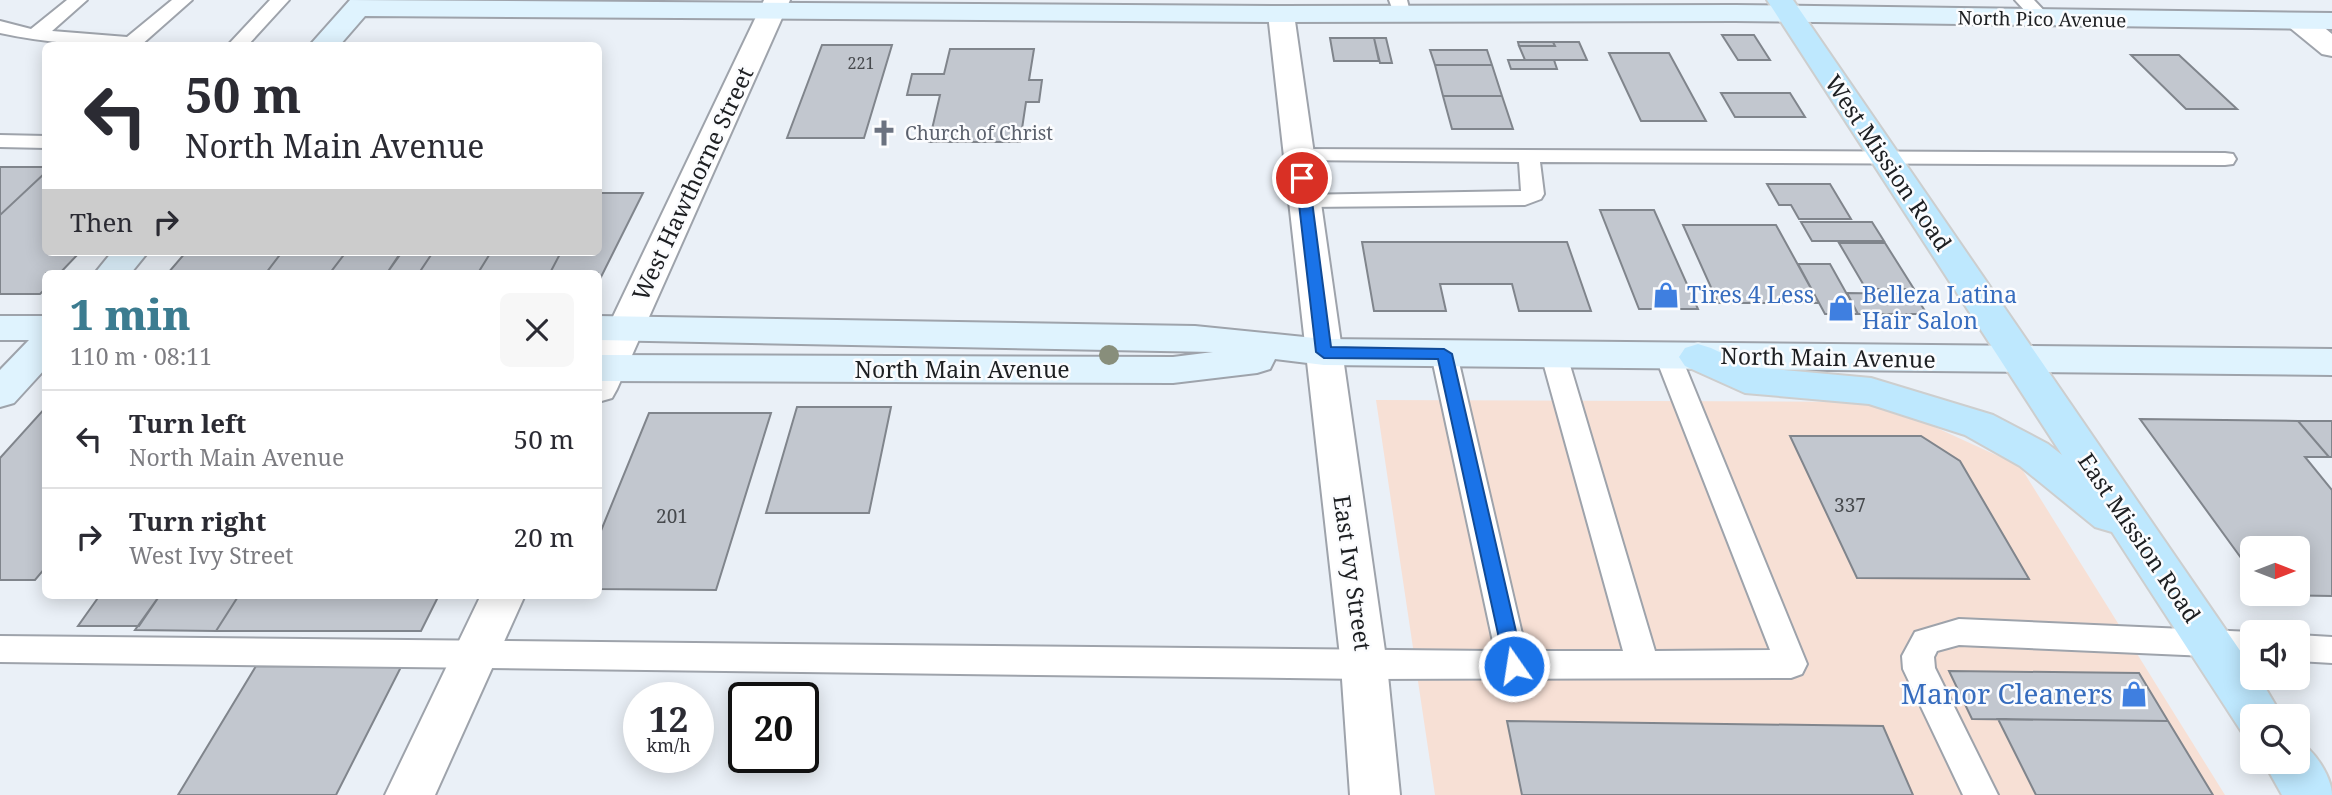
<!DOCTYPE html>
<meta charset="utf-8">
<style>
:root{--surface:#fff;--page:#f7f7f7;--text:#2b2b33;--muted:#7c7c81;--line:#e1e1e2;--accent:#3c7c90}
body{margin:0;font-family:"Noto Serif",serif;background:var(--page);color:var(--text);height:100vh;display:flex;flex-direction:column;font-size:26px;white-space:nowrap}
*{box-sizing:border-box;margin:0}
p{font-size:23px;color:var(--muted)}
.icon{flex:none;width:38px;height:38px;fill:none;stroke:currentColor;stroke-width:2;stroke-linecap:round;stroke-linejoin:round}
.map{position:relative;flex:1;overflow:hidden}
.sheet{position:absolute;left:42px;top:270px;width:560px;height:329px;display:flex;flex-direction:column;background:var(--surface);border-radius:10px;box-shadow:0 4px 18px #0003}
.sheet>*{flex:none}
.guide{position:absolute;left:42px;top:42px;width:560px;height:214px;border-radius:10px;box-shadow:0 4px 18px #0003;background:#fff;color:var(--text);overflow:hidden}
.needle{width:46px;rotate:90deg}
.fabs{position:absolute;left:2240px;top:536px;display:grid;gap:14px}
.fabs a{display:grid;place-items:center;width:70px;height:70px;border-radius:10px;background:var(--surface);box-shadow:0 4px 18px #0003;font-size:35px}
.speed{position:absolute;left:623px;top:682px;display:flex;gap:14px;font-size:35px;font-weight:700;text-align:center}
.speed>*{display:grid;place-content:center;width:91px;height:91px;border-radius:50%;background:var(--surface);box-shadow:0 4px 18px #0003;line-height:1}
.speed small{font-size:18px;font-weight:400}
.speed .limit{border:4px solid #111;border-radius:10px;background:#fff;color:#111}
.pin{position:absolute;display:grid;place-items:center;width:60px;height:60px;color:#fff;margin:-30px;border:4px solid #fff;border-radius:50%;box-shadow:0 2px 7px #0007}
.me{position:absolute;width:77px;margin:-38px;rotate:347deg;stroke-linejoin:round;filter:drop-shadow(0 0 5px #0008)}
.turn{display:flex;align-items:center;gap:24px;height:147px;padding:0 28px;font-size:32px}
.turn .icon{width:91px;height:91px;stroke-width:2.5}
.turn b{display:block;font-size:49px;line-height:60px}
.then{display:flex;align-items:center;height:66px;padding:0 28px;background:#0003;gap:14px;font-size:26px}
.round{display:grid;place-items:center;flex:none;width:74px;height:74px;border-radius:10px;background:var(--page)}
.headline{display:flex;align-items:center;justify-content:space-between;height:119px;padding:0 28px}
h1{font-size:42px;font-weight:800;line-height:52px;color:var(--accent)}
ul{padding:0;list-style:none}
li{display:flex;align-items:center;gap:21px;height:98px;padding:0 28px;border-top:2px solid var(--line)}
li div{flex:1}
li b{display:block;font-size:26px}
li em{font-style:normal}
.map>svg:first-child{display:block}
</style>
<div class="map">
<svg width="2332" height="795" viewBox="0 0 2332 795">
<rect width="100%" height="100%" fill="#eaf0f7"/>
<path fill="#f7e0d5" d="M1376,400L1880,402L2020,466L2225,795H1435Z"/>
<path fill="#c2c7cf" stroke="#80858c" stroke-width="2" d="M1722,35H1754L1770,60H1738Z
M1330,38H1374L1379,61H1334Z
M1374,38H1386L1392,63H1380Z
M1518,42H1553L1555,46H1519Z
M1553,42H1579L1587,60H1525L1519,46H1555Z
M822,45H892L864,138H787Z
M950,49H1034L1029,80H1042L1039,102H1026L1020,142H929L940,95H907L912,74H944Z
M1430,50H1487L1492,65H1435Z
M1609,53H1669L1706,121H1641Z
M2131,55H2179L2237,109H2186Z
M1508,60H1554L1557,69H1511Z
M1435,65H1492L1502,96H1443Z
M1721,93H1790L1805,117H1735Z
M1443,96H1502L1513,129H1452Z
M0,167H46V172L0,215Z
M46,172V252H80L60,273H46V288L40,294H0V215Z
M1767,184H1830L1851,219H1799L1791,205H1779Z
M598,193H643L598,283V273H550L561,252H598Z
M1600,210H1654L1698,309H1639Z
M1801,222H1872L1884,241H1812Z
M1683,225H1776L1819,303H1718Z
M1362,242H1567L1591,311H1519L1512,284H1440L1446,311H1374Z
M1839,243H1885L1914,289H1866Z
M186,252H282L266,273H168Z
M282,252H346L330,273H266Z
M346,252H401L387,273H330Z
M402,252H433L419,273H387Z
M433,252H491L478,273H419Z
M491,252H561L550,273H478Z
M1798,264H1830L1858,314H1825Z
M1847,293L1914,294L1927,314H1858Z
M46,407V567L35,580H0V458Z
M797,407H891L869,513H766Z
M649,413H771L716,590L598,589V538Z
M2140,419L2298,421L2329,457H2305L2332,490V596L2268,595L2267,593H2298V548H2252V573Z
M2298,421H2332V457H2329Z
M1790,436H1921L1960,461L2029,579L1857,578Z
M100,595H160L139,626H78Z
M160,595H239L216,631L135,630Z
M239,595H439L421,631H216Z
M256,666L401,667L336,795H178Z
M1949,671L2139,673L2168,721L1972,719Z
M1998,719L2168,721L2213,795H2036Z
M1507,721L1883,726L1913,795H1522Z"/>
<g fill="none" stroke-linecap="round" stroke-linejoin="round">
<g stroke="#9ea3ab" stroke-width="4">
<path id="lane" d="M67,0H87L52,31L127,37L172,0H192L140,46C92,46 46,43 0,33V21L31,29Z
M270,0H289L247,46H227Z
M1389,0H1407L1410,12L1407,16H1395Z
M2015,0H2034L2052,19L2050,23H2036Z
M0,135L46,136V148L0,147Z
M1299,149L2225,153L2233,154L2236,159L2233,164L2225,165L1540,162L1544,194L1541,199L1525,205L1305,207L1297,205L1294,200L1297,195L1521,191L1519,162L1291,160L1288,155L1291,150Z
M1444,345L1453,348L1457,354L1526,651H1623L1541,355L1545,349L1554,346L1563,349L1567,355L1655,651L1770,650L1655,356L1659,350L1668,347L1677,350L1681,356L1807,664L1802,674L1791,678L1364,679L0,662V636L1495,651L1431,354L1435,348Z
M1959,619L2252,632V658L1959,645L1937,651L1934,657L1935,668L1998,795H1963L1903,669L1902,656L1915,632Z
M2298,635L2332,637V663L2298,661Z"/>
</g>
<g stroke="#9ea3ab" stroke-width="4">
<path id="street" d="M764,0H790L617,389L612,398L598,402V348Z
M1281,6L1291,8L1294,14L1387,665L1400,795H1350L1341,665L1268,14L1271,8Z
M2299,13L2309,15L2332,34V56L2322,54L2289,27L2285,21L2289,15Z
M481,595H525L435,795H385Z"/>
</g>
<g stroke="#9ea3ab" stroke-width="4">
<path id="secondary" d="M350,0L1281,6L1735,5L2332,13V29L1735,21L1281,22L365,16L339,46H309Z
M112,252H148L131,273H95Z
M0,316H46V368L14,403L0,407V370L29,340H0Z
M598,316L1195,326L1324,339L2332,349V375L1324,365L1275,359L1270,369L1257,373L1173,383L598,381V355L1173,357L1213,352L598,340Z"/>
</g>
<g stroke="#cdcece" stroke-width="4">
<path id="primary" d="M1767,0H1793L2252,668V677H2259L2282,716H2252V735L2241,731L2112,532L2095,527L2020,466L1965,435L1869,404L1745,393L1685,366L1679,357L1685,348L1698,344L1711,348L1751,367L1871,378L1993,415L2048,444L2062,455Z
M2298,742C2314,748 2332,778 2332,795H2282L2263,761H2298Z"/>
</g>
<use href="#lane" fill="#fff" fill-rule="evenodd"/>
<use href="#street" fill="#fff" fill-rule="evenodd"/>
<use href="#secondary" fill="#dff3fe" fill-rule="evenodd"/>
<use href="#primary" fill="#bee8fe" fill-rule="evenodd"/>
</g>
<circle fill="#888e7b" cx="1109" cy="355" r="10"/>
<path fill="#1a73e8" stroke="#114b97" stroke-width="2" d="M1302,174L1309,178L1331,347L1444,349L1452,354L1524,666L1521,671L1514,674L1508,671L1505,666L1438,359L1324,358L1316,352L1296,178Z"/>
<defs>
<g id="church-bare" transform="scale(2.1)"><path d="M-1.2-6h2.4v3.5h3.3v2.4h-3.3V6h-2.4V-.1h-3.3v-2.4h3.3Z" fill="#6b7280" stroke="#fbfcfe" stroke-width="2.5" paint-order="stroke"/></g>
<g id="shop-bare" transform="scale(2.1)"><path d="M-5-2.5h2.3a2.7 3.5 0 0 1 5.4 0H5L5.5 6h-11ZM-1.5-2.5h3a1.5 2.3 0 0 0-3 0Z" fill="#3f7fe0" stroke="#fbfcfe" stroke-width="2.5" paint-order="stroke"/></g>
</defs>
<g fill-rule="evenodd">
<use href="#church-bare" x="884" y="133"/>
<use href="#shop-bare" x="1666" y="295"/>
<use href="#shop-bare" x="1841" y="308"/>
<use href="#shop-bare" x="2134" y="694"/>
</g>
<g text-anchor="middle" stroke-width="5" stroke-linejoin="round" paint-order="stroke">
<g font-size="16" fill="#46494d">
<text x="861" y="69">221</text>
</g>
<g font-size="19" fill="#1d1f22" stroke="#fbfcfe">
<text transform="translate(2042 19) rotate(1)" y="7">North Pico Avenue</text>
</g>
<g font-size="19" fill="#5b616d" stroke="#fbfcfe" text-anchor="start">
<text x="905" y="140">Church of Christ</text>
</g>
<g font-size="19" fill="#46494d">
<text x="1850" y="512">337</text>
<text x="672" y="523">201</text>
</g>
<g font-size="23" fill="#1d1f22" stroke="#fbfcfe">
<text transform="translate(1888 163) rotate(56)" y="8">West Mission Road</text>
<text transform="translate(693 184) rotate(-65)" y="8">West Hawthorne Street</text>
<text transform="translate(1828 358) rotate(1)" y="8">North Main Avenue</text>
<text x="962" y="378">North Main Avenue</text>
<text transform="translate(2139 538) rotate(56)" y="8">East Mission Road</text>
<text transform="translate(1352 573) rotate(82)" y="8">East Ivy Street</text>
</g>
<g font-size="23" fill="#366cbe" stroke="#fbfcfe" text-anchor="start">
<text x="1687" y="303">Tires 4 Less</text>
<text x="1862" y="303">Belleza Latina<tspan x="1862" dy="26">Hair Salon</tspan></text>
</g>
<g font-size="28" fill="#366cbe" stroke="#fbfcfe" text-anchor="end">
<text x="2113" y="704">Manor Cleaners</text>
</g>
</g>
</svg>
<div class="fabs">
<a><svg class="needle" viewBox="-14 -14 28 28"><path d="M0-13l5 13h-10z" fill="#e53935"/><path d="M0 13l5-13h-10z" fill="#7c7c81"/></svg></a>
<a><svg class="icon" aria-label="sound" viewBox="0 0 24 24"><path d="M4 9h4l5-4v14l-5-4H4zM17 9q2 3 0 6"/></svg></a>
<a><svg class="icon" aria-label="search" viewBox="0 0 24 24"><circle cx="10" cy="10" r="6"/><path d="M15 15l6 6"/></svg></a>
</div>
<div class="speed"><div>12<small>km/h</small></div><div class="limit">20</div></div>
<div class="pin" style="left:1302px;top:178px;background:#d93025"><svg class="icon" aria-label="arrive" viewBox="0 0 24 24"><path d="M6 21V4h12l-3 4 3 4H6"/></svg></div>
<svg class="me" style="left:1514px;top:666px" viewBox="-20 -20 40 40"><circle r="17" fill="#1a73e8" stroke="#fff" stroke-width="3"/><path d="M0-11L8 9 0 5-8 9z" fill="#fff"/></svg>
<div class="guide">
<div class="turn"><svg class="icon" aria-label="left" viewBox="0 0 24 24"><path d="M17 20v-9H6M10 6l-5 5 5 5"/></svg><div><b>50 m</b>North Main Avenue</div></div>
<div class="then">Then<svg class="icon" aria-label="right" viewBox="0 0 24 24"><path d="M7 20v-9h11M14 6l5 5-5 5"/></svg></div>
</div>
<section class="sheet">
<div class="headline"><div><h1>1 min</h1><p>110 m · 08:11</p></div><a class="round"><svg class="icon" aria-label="close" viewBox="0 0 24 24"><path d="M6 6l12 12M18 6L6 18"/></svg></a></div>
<ul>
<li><svg class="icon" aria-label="left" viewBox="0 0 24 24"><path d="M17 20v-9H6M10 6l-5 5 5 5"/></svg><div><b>Turn left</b><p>North Main Avenue</p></div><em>50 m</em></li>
<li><svg class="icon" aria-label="right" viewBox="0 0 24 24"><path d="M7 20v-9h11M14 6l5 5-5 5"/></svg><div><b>Turn right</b><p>West Ivy Street</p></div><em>20 m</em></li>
</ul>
</section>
</div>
